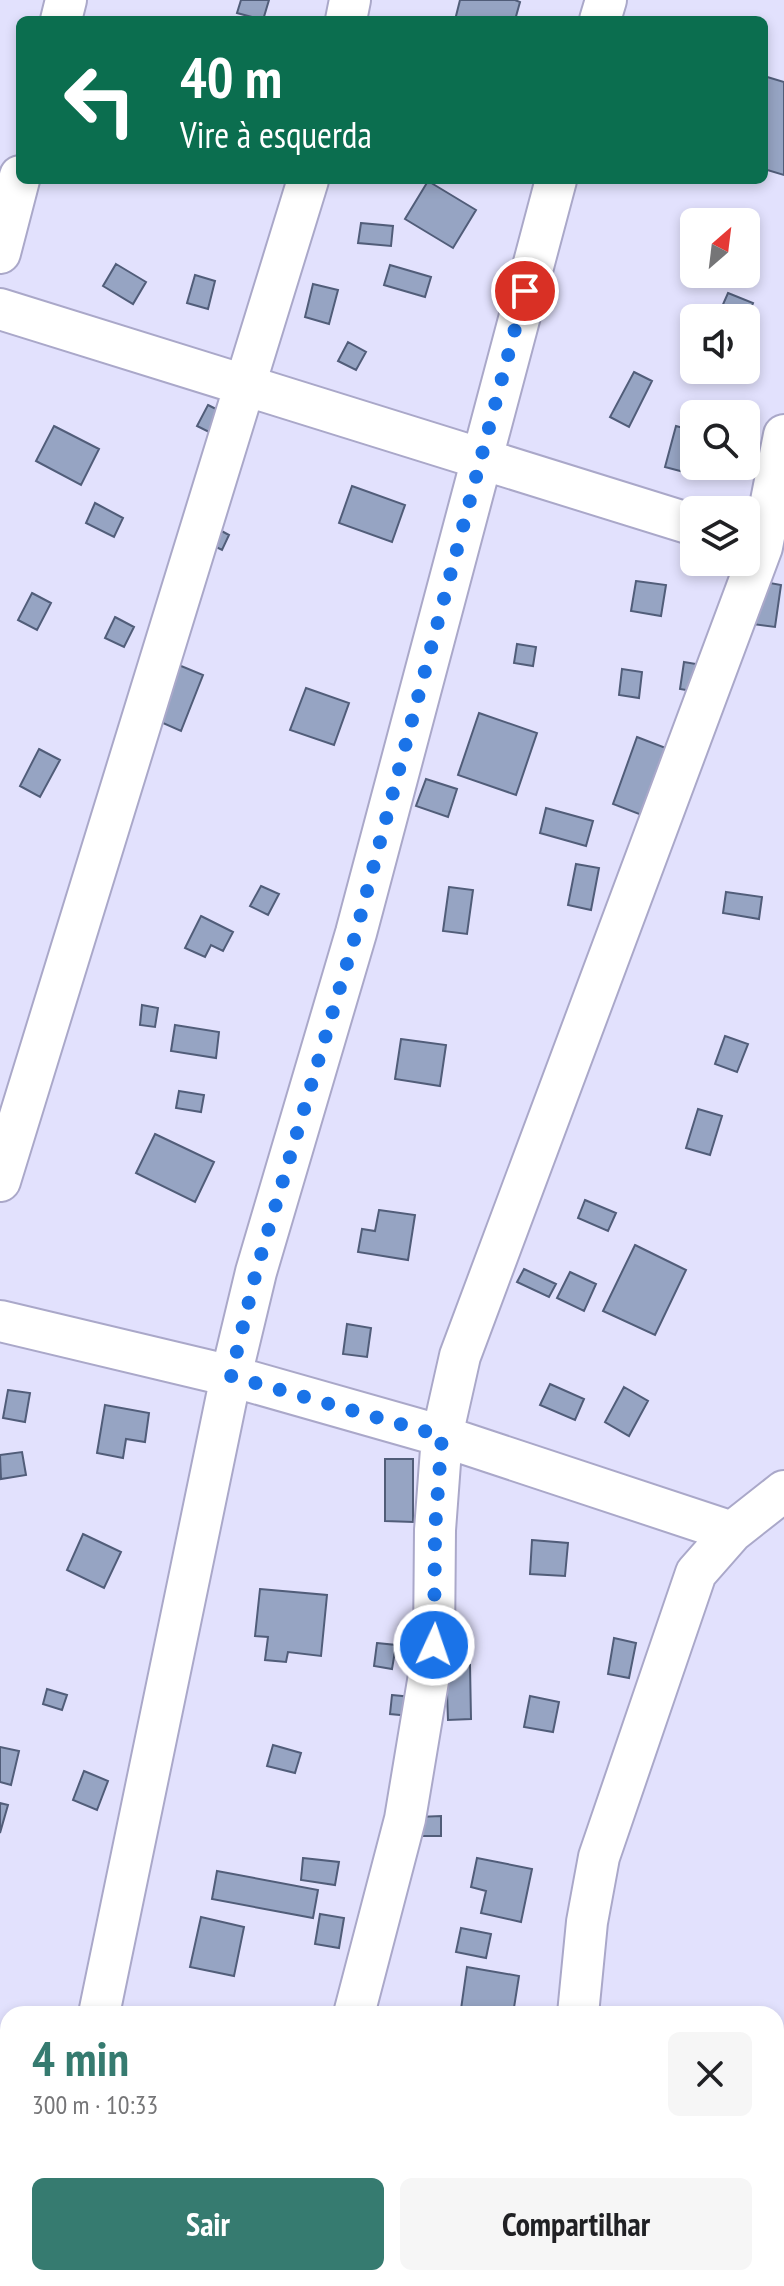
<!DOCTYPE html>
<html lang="pt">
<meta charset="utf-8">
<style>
:root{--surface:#fff;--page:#f6f6f6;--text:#202124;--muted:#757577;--accent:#367b70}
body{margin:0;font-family:"PT Sans Narrow",sans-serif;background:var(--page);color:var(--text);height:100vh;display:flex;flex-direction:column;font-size:30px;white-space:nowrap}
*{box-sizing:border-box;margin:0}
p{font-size:26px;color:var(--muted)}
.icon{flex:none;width:44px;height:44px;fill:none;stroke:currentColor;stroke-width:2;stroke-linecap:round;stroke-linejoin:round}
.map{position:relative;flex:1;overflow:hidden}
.side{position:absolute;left:0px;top:2006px;width:784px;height:280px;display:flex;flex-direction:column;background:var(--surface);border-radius:24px 24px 0 0;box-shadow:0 4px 12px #0003}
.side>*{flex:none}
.top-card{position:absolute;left:16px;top:16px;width:752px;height:168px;border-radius:12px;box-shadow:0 4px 12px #0003;background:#0b6e4f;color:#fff;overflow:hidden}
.needle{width:52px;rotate:28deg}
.controls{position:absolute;left:680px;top:208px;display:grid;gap:16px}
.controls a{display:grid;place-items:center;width:80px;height:80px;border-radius:12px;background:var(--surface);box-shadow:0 4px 12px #0003;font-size:40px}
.pin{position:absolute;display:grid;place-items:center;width:68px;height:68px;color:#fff;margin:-34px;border:4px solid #fff;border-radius:50%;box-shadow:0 2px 8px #0007}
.me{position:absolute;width:88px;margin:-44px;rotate:3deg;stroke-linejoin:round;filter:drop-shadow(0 0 6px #0008)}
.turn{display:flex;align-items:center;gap:28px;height:168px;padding:0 32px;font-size:36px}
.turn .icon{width:104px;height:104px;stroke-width:2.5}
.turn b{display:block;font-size:56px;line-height:68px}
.round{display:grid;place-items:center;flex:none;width:84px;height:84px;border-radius:12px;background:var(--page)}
.headline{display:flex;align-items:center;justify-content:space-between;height:136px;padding:0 32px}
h1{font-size:48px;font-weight:600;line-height:60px;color:var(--accent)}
.button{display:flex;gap:16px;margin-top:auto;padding:16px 32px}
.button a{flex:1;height:92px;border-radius:12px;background:var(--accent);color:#fff;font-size:32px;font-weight:600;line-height:92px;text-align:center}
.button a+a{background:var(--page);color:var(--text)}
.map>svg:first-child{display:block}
</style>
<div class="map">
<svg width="784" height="2286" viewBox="0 0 784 2286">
<rect width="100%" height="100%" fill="#e2e1fd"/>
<path fill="#96a4c3" stroke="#515d79" stroke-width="2" d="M241,0H269L263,20L237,13Z
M460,0H515L520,2L515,20H455Z
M764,76L784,82V175L764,169Z
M428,181L476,210L453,248L405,219Z
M361,223L393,226L391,246L358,243Z
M116,264L146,282L133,304L103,286Z
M390,265L431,277L425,297L384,285Z
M195,275L215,281L208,309L187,303Z
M313,284L338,290L329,324L305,317Z
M728,293L753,303L746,321V318H717Z
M348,342L366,352L356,370L338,361Z
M634,372L652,381L629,427L610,417Z
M208,405L224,413L213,434L197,426Z
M54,426L99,449L81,485L36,461Z
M676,426L694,431V466H706L703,477L665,467Z
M352,486L405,505L392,542L339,523Z
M95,503L123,518L114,537L86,523Z
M216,528L229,535L222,550L208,543Z
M636,581L666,585L661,616L631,611Z
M759,581L781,585L775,627L752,624Z
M32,593L51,603L37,630L18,620Z
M115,617L134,627L124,647L105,638Z
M517,644L536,647L533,666L514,663Z
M169,661L203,675L181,731L147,716Z
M684,662L702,665L698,692L680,689Z
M622,669L642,672L639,698L619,695Z
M306,688L349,703L334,745L290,730Z
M479,713L537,733L516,795L458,775Z
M637,737L671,750L647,817L613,804Z
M39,749L60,760L40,797L20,786Z
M426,779L457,789L448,817L416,806Z
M546,808L593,821L586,846L540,833Z
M576,864L599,868L591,910L568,905Z
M261,886L279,894L268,915L250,906Z
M449,887L473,890L467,934L443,931Z
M726,892L762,897L759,919L723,913Z
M201,916L233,932L223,951L211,945L205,957L185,948Z
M142,1005L158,1008L155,1027L140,1025Z
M175,1025L219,1032L216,1058L171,1051Z
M725,1036L748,1044L737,1072L715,1064Z
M401,1039L446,1045L440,1086L395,1079Z
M179,1091L204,1095L201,1112L176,1108Z
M698,1109L722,1116L710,1155L686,1148Z
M155,1134L214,1162L195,1202L136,1173Z
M585,1200L616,1213L608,1231L578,1218Z
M379,1210L415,1215L408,1260L358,1252L362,1229L375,1231Z
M635,1245L686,1270L655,1335L603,1311Z
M524,1269L556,1284L549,1297L517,1282Z
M570,1272L596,1284L584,1311L557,1298Z
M347,1324L371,1328L367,1357L343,1354Z
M550,1384L584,1399L575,1420L540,1405Z
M624,1387L648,1401L629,1436L605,1422Z
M8,1390L30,1393L25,1422L3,1418Z
M105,1405L149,1413L145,1442L126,1439L123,1458L97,1453Z
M22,1452L26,1475L1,1479L0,1455Z
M385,1459H413V1522L385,1521Z
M83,1534L121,1552L104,1588L67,1570Z
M532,1540L568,1543L565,1576L530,1574Z
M260,1589L327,1595L321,1656L288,1652L286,1662L265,1660L268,1637L255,1636Z
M614,1638L636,1643L629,1678L608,1674Z
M377,1643L396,1645L392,1669L374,1666Z
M446,1665H470L471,1719L448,1720Z
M47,1689L67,1695L62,1710L43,1704Z
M392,1695L412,1697L410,1716L390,1714Z
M530,1696L559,1702L553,1732L524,1727Z
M273,1745L301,1753L295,1773L267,1766Z
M0,1747L19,1751L11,1785L0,1782Z
M84,1771L108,1781L97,1810L73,1800Z
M0,1803L8,1805L0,1833Z
M441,1816V1836H419L418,1817Z
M303,1858L339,1862L335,1885L301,1880Z
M477,1858L532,1869L521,1922L481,1913L486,1891L471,1887Z
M217,1871L318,1890L313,1918L212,1899Z
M320,1914L344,1918L339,1948L315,1944Z
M201,1917L244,1927L234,1976L190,1967Z
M461,1928L491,1934L486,1958L456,1952Z
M467,1967L519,1976L513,2014L461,2009Z
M166,2278H197L195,2286L165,2283Z
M249,2278H289L288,2286H263L248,2283Z
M443,2278H486V2286H443Z"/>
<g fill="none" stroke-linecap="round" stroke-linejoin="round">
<g stroke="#aaa8c9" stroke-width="44">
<path id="minor" d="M61,20L66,0
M346,20L350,0
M600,20L606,0
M0,253L20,176
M0,309L694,525
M0,1181L308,180
M0,1321L231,1376L442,1436L732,1532
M99,2014L231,1376L256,1272L356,933L556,180
M354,2014L405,1819L434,1645L435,1530L442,1436L460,1356L762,547L784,435
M578,2014L587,1922L599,1857L696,1573L732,1532L784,1491
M39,2286L43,2278
M296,2286L298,2278
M550,2286L551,2278"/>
</g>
<use href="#minor" stroke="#fff" stroke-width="40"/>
</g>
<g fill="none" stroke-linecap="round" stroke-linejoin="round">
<path stroke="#1a73e8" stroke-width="14" stroke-dasharray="0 25.2" d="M434,1645L435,1530L442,1436L231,1376L256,1272L356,933L525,291"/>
</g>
</svg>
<div class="controls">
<a><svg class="needle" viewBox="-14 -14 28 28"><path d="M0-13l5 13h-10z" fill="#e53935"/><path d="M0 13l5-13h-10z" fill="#757577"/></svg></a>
<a><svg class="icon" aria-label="sound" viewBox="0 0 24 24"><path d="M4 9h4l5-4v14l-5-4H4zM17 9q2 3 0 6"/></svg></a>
<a><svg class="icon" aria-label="search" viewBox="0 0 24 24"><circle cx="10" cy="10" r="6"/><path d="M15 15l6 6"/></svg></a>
<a><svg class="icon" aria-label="layers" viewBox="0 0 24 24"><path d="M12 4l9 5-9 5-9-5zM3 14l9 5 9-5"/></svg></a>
</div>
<div class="pin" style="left:525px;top:291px;background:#d93025"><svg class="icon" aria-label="arrive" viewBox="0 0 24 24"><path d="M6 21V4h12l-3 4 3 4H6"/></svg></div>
<svg class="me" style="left:434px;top:1645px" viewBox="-20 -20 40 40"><circle r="17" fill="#1a73e8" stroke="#fff" stroke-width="3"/><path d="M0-11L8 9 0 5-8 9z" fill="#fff"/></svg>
<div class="top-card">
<div class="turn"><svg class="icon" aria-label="left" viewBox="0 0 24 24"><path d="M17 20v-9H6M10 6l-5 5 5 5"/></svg><div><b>40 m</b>Vire à esquerda</div></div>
</div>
<section class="side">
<div class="headline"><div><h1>4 min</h1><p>300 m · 10:33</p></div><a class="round"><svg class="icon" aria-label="close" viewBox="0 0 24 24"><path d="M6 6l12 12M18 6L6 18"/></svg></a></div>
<div class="button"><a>Sair</a><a>Compartilhar</a></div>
</section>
</div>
